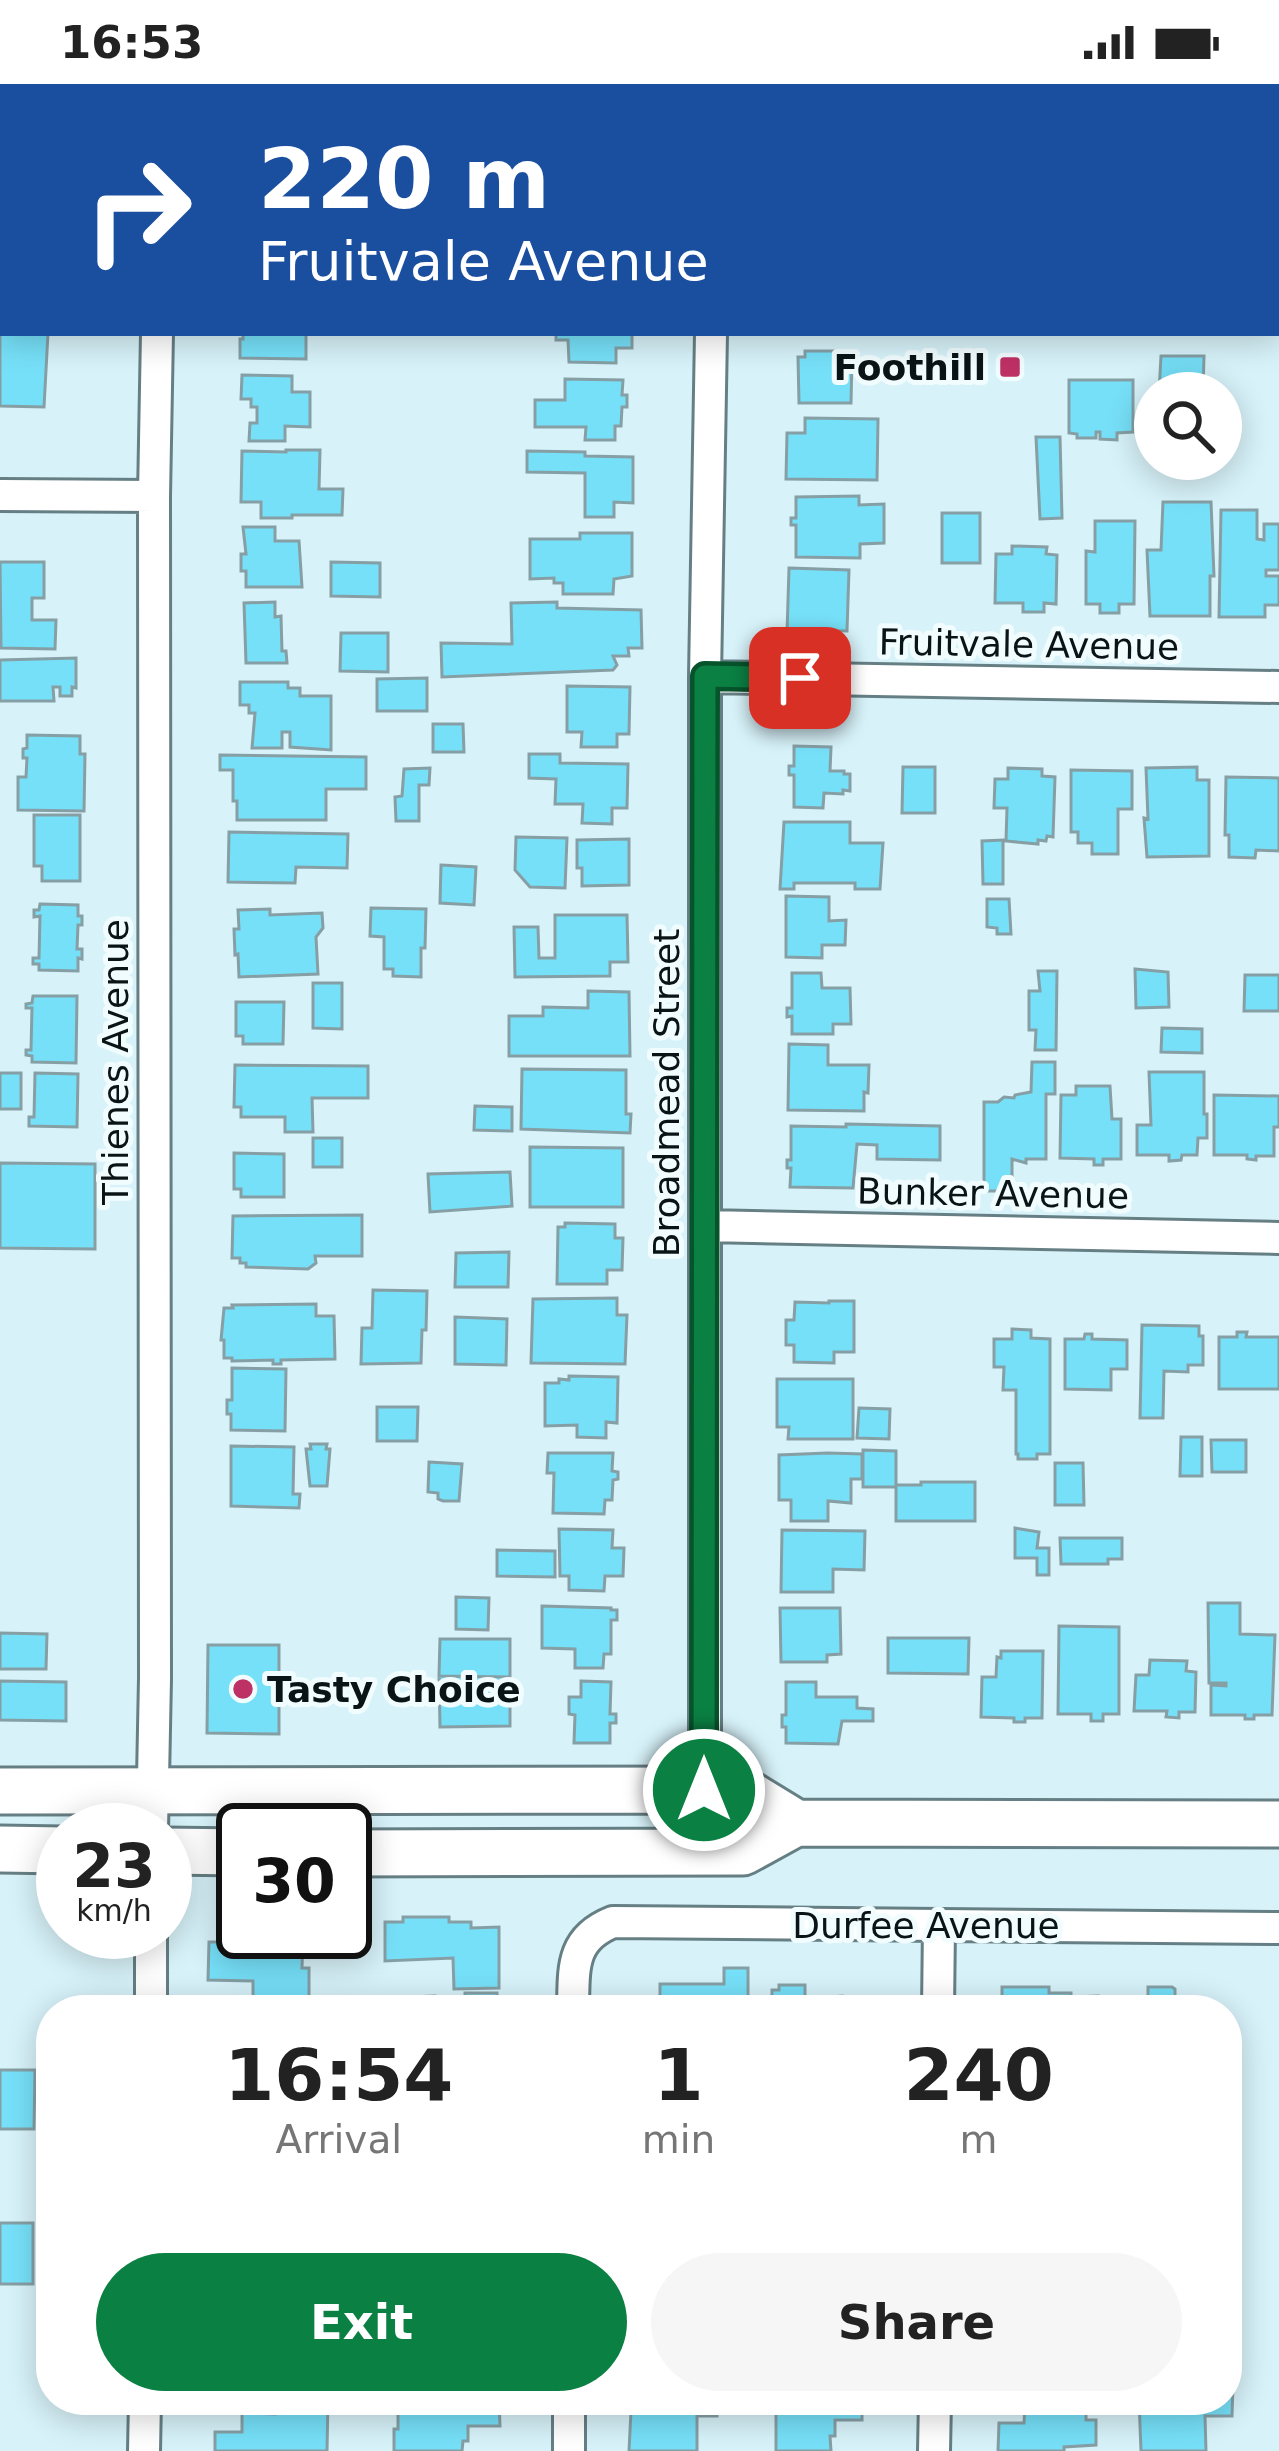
<!DOCTYPE html>
<style>
:root{--surface:#fff;--page:#f6f6f6;--text:#222;--muted:#767676;--accent:#0b8043}
body{margin:0;font-family:"DejaVu Sans",sans-serif;background:var(--page);color:var(--text);height:100vh;display:flex;flex-direction:column;font-size:45px;white-space:nowrap}
*{box-sizing:border-box;margin:0}
p{font-size:39px;color:var(--muted)}
.icon{flex:none;width:66px;height:66px;fill:none;stroke:currentColor;stroke-width:2;stroke-linecap:round;stroke-linejoin:round}
.map{position:relative;flex:1;overflow:hidden}
.drawer{position:absolute;left:36px;top:1911px;width:1206px;height:420px;display:flex;flex-direction:column;background:var(--surface);border-radius:48px;box-shadow:0 6px 30px #0003}
.drawer>*{flex:none}
.banner{position:absolute;left:0px;top:0px;width:1281px;height:252px;box-shadow:0 6px 30px #0003;background:#1a4fa0;color:#fff;overflow:hidden}
.controls{position:absolute;left:1134px;top:288px;display:grid;gap:24px}
.controls a{display:grid;place-items:center;width:108px;height:108px;border-radius:50%;background:var(--surface);box-shadow:0 6px 30px #0003;font-size:60px}
.speed{position:absolute;left:36px;top:1719px;display:flex;gap:24px;font-size:60px;font-weight:700;text-align:center}
.speed>*{display:grid;place-content:center;width:156px;height:156px;border-radius:50%;background:var(--surface);box-shadow:0 6px 30px #0003;line-height:1}
.speed small{font-size:30px;font-weight:400}
.speed .limit{border:6px solid #111;border-radius:18px;background:#fff;color:#111}
.pin{position:absolute;display:grid;place-items:center;width:102px;height:102px;color:#fff;margin:-51px;border-radius:24px;box-shadow:0 6px 18px #0006}
.me{position:absolute;width:132px;margin:-66px;rotate:0deg;stroke-linejoin:round;filter:drop-shadow(0 0 9px #0008)}
.turn{display:flex;align-items:center;gap:42px;height:252px;padding:0 60px;font-size:54px}
.turn .icon{width:156px;height:156px;stroke-width:2.5}
.turn b{display:block;font-size:84px;line-height:102px}
.eta{display:flex;justify-content:space-evenly;align-items:center;height:204px;text-align:center}
.eta b{font-size:72px;font-weight:800;line-height:84px}
.cta{display:flex;gap:24px;margin-top:auto;padding:24px 60px}
.cta a{flex:1;height:138px;border-radius:72px;background:var(--accent);color:#fff;font-size:48px;font-weight:800;line-height:138px;text-align:center}
.cta a+a{background:var(--page);color:var(--text)}
.status{display:flex;justify-content:space-between;align-items:center;height:84px;padding:0 60px;background:var(--surface);direction:ltr}
.status svg{height:33px;fill:currentColor}
.map>svg:first-child{display:block}
</style>
<div class="status"><b>16:53</b><svg viewBox="0 0 49 12"><path d="M0 12V9h3v3zM5 12V6h3v6zM10 12V3h3v9zM15 12V0h3v12zM26 1h20v11H26zM47 4h2v5h-2z"/></svg></div>
<div class="map">
<svg width="1279" height="2367" viewBox="0 0 1279 2367">
<rect width="100%" height="100%" fill="#d7f2f9"/>
<path fill="#76e0f8" stroke="#859fa5" stroke-width="3" d="M0,203H3V249H48L44,323L0,322Z
M243,249H306V275L240,274V255H243Z
M556,249H632V264H616V279L569,278L568,256H556Z
M805,267H834V273H852L851,319H799L798,273H805Z
M1161,272H1204L1203,309H1159Z
M242,291L292,292V308H310V343L285,342V357H249L250,339H257V323H251V315H241Z
M565,295L623,296L622,311H627V323H622L621,342H615V356H585L586,343H535V316H565Z
M1069,296H1133V348L1117,349V356L1100,355V348H1096V354H1077V350L1069,349Z
M805,334L878,335L877,396L786,395L787,349H805Z
M1036,353H1060L1062,434L1040,435Z
M286,366H320L319,405H343L342,431H292V434H261V418H241L242,367L286,368Z
M527,367L585,368V372L633,373V419L614,418V433H585V389L527,388Z
M859,412V421L884,420V459L860,460V474L796,473V441H791V434H796V413Z
M1163,418H1211L1214,492H1210V532H1150L1147,466H1161Z
M1221,426H1257V455L1264,456V440H1279V486H1266V492H1279V521H1265V533H1219Z
M942,429H980V479H942Z
M1095,437H1135L1134,520H1119V529H1100V520H1086V467L1095,468Z
M243,443H275V457H299L302,503H246V487H241V470H246Z
M580,449H632V492L614,495L613,510H563V499H554V494L530,495V455H580Z
M1012,462L1047,463L1046,470L1057,471L1056,520L1044,519V528H1023V519H995L996,470H1012Z
M0,478H44V514H32V536H56L55,565L1,564Z
M331,478L380,479V513L331,512Z
M789,484L849,486L847,547L798,546V549H787Z
M275,518V533L281,532L282,567H286L287,579H246L244,519Z
M557,518V524L641,526L642,564H628L629,572H613L617,581L613,586L442,593L441,559L512,560L511,519Z
M341,549H388V588L340,587Z
M76,574V604L72,603V612H60V603H53L54,617H0V576Z
M427,594V627H377V595Z
M240,598H288V604H300V612H331V666L290,663V648H282V664H252L255,629H249V621H240Z
M567,602L630,603L629,650H617V663H581L582,648H567Z
M433,640H463L464,668H433Z
M27,651L80,652V670H85L84,727L18,726V693H26L27,674H23V665L27,664Z
M794,662L831,663L830,687H844V690H850V707L843,706V710L824,709L823,724L794,723V691H789V682H794Z
M529,670H560V679L628,680L627,724H612V740L582,739L583,720H555L556,695L529,694Z
M220,671L366,673V705H326V736H237V717H233V686H220Z
M903,683H935V729H902Z
M1197,683V696H1209V772L1147,773L1144,734L1148,735L1146,684Z
M430,684L429,701H419V737H396L395,713L402,712L404,685Z
M1008,684L1042,685V692L1055,693L1053,753L1047,752L1046,757L1038,756V760L1006,757L1007,724H994L995,695H1008Z
M1071,686L1132,687V725H1118V770H1092V759H1078V748H1071Z
M1226,693L1279,694V767L1256,766L1255,774L1229,773V751H1225Z
M34,731H80V797H42V782H34Z
M784,738H850V759H883L880,805H855V799H794V805H780Z
M229,748L348,750L347,784L296,783L295,799L228,798Z
M516,753L567,754L565,804L530,803L515,786Z
M629,755V801L582,802V784H577V756Z
M1003,756V800H983L982,757Z
M441,781L476,783L474,821L440,819Z
M786,812L829,813V837L846,836L845,861H822V874L786,873Z
M987,815H1009L1011,850H997V844L987,843Z
M40,820L78,821V832H82V841H78L77,865H82V875L78,874V887L39,886V880H33V874H39L40,832L34,833V826H39Z
M371,824L426,825L425,864H421V893L393,892V885H384V853L370,852Z
M270,825V831L322,829L323,844L316,853L318,890L239,893L238,870L235,871L234,845H239L238,826Z
M555,831H627L628,878H610V892L515,893L514,843H538L539,874H555Z
M1135,885L1168,888L1169,923L1136,924Z
M1038,887H1057L1056,966H1035L1036,946H1029V907H1040Z
M792,889H821L822,904H850L851,940H833V950H792V932L787,933V924H792Z
M1245,891H1279V927H1244Z
M313,899H342V945L313,944Z
M588,907L629,908L630,972H509V932H543V923L588,924Z
M33,912H77L76,979L32,978V972L26,971V966H31L32,924H26V920L32,919Z
M236,918H284L283,960H243V952H236Z
M1162,944L1202,945V969L1161,968Z
M789,960L828,961V981H869L868,1009L864,1008V1027L788,1026Z
M1032,978H1055V1010H1046V1075H1026V1079L1012,1075V1107H984V1018H998L1004,1013L1014,1014L1015,1011L1031,1008Z
M235,981L368,982V1014H312L313,1048H285V1033H241V1023H234Z
M522,985L626,986V1030H631L630,1049L521,1045Z
M1149,988H1204V1030H1207V1054H1198L1197,1071H1182L1181,1076L1169,1077V1071H1137V1041H1151Z
M0,989H21V1025H0Z
M35,989L78,990L77,1043L29,1042V1033H34Z
M1076,1002H1110L1112,1035H1121V1075H1103V1081H1094V1075L1060,1074L1061,1011H1076Z
M1214,1011L1279,1012V1043H1274V1072H1256V1076L1247,1075V1071H1214Z
M475,1022L512,1023V1047L474,1046Z
M846,1040L940,1042V1076L877,1075V1061L857,1060L853,1104L790,1103L791,1084H787V1076H791V1042L846,1043Z
M313,1054H342V1083H313Z
M530,1063L623,1064V1123H530Z
M234,1069L284,1070V1113H241V1105H234Z
M0,1079L95,1080V1165L0,1164Z
M510,1088L512,1122L430,1128L428,1090Z
M362,1131V1172H315L316,1179L308,1185L246,1183V1179H240V1174H232L233,1132Z
M565,1139L615,1140V1154H623L622,1186H607V1200H557L558,1143H565Z
M509,1168L508,1203H455L456,1169Z
M373,1206L427,1207L426,1246H422L421,1279L361,1280L362,1244H372Z
M617,1214V1231H627L625,1280L531,1279L533,1215Z
M829,1217H854V1268H834V1279L794,1278V1261H786V1236H794L795,1218L829,1219Z
M316,1220V1232H334L335,1275L281,1276V1280H273V1276L232,1277V1274H224V1256H221L224,1224H233L232,1221Z
M455,1233L507,1235L506,1281L455,1280Z
M1142,1241L1199,1242V1252H1203V1281H1188V1288L1164,1287L1163,1334H1140Z
M1012,1245L1031,1246V1254L1050,1255V1370H1037V1375H1018V1370H1016V1306H1003L1004,1283H994V1255H1012Z
M1237,1248H1247L1246,1253H1279V1305H1219V1253H1237Z
M1085,1250H1092V1255L1127,1256V1285H1111V1306L1065,1305V1255H1084Z
M232,1284L286,1285L285,1347L231,1346V1330H227V1316H232Z
M569,1292L618,1293L617,1339L606,1338V1354L577,1353V1341L545,1342V1299H559V1295L569,1296Z
M777,1295H853V1355H788L789,1343H777Z
M377,1323H418L417,1357H377Z
M859,1324L890,1325L889,1355L857,1354Z
M1181,1353H1202V1392H1180Z
M1211,1356H1246V1388H1212Z
M310,1360H327L326,1365H330L327,1402H310L306,1365H311Z
M231,1362L294,1363L293,1410H300L299,1424L231,1422Z
M863,1366L896,1367V1401H921V1398H975V1437H896V1403H863Z
M548,1369H613L612,1387L618,1388V1395L613,1396L612,1416H605L604,1430L553,1429L554,1389H547Z
M828,1369L862,1370V1395H851V1419L828,1417V1437H791V1416H779V1371Z
M429,1378L462,1380L459,1417H443L438,1415V1409L428,1408Z
M1055,1379H1083L1084,1421H1055Z
M1015,1444L1039,1448L1037,1464H1049V1491H1037V1474H1015Z
M559,1445L613,1446L612,1464H624L623,1492H605L604,1507L569,1506V1492H560Z
M782,1446L865,1447L864,1486L833,1485V1508H781Z
M1060,1454H1122V1475H1108V1480H1061Z
M497,1466L555,1467V1493L497,1492Z
M456,1513L489,1514L488,1546L456,1545Z
M1208,1519H1240V1550L1275,1551L1272,1631H1254V1635H1245V1631H1211V1601L1226,1602V1599H1209Z
M542,1522L611,1524V1526H617V1536H611V1570H604L603,1584H575V1565L542,1564Z
M780,1524H840L841,1570L827,1571V1578H781Z
M1059,1542L1119,1543V1630H1103V1637H1091V1630H1058Z
M0,1549L47,1550L46,1585H0Z
M888,1554H969L968,1590L888,1589Z
M440,1555H510V1593L439,1592Z
M208,1561H279V1650L207,1649Z
M1001,1567H1043L1042,1634H1025V1638H1014V1634L981,1633L982,1593H996L997,1573L1001,1574Z
M1150,1576L1187,1577L1186,1587L1196,1588L1195,1628H1179V1634L1166,1633L1167,1627H1134L1136,1591H1149Z
M439,1592L510,1593V1642L440,1643Z
M0,1597L66,1598V1637L0,1636Z
M581,1597L611,1598L610,1630H616V1639H610V1659H574L575,1631L569,1630V1613H581Z
M786,1598H816V1613H857V1624L873,1625V1637H842L838,1660L786,1659V1643H782V1631H786Z
M403,1833H449V1838H471V1844L499,1843V1904L454,1905L453,1874L385,1877V1838H403Z
M233,1847L282,1848V1852L303,1853L302,1884H309V1915L303,1914V1926H255V1918L253,1919V1897L208,1896L209,1858H233Z
M724,1884H748V1926H630L660,1925V1900H724Z
M779,1901H805V1915L842,1912L843,1926H772V1906H779Z
M1002,1903H1049V1909H1071V1913L1098,1912V1926H1002Z
M1148,1903H1172L1175,1905V1918H1209V1926H1148Z
M465,1909H497V1926H381V1914L435,1912V1919H465Z
M0,1986H35L34,2045H0Z
M0,2139H33V2200H0Z
M1227,2301H1233L1232,2332H1205L1206,2367H1141L1139,2316H1227Z
M275,2316H328L327,2367H215V2348H242V2329L275,2330Z
M398,2316H499L500,2342H468V2357H463L462,2367H394V2345H398Z
M662,2316H717V2332H697V2367H629L631,2327L662,2328Z
M776,2316H862V2336H835V2352H830L831,2367H776Z
M1060,2316H1086V2336H1096V2361L1064,2363V2367H998L999,2339H1024L1025,2321H1060Z"/>
<g fill="none" stroke-linecap="round" stroke-linejoin="round">
<g stroke="#667f84" stroke-width="36">
<path id="minor" d="M1268,0L1272,3
M161,3V0
M716,3V0
M0,411L154,412
M705,593L1279,603
M706,1142L1279,1154
M152,1746L155,1594L154,412L157,249
M705,1770V593L711,249
M151,1926V1848
M573,1926C574,1885 570,1855 613,1838L1279,1844
M938,1926L939,1841
M144,2367L145,2316
M569,2367V2316
M934,2367L935,2316"/>
</g>
<g stroke="#667f84" stroke-width="51">
<path id="secondary" d="M0,1707L742,1706L796,1739
M0,1765L63,1766
M165,1767L243,1768
M345,1769L743,1768L796,1739L1279,1740"/>
</g>
<use href="#minor" stroke="#fff" stroke-width="30"/>
<use href="#secondary" stroke="#fff" stroke-width="45"/>
</g>
<g fill="none" stroke-linecap="round" stroke-linejoin="round">
<g stroke="#07532c" stroke-width="30">
<path id="route" d="M704,1706L705,592L800,594"/>
</g>
<use href="#route" stroke="#0b8043" stroke-width="21"/>
</g>
<g fill="#be3164" stroke="#f1fcff" stroke-width="4.5">
<rect x="998" y="271" width="24" height="24" rx="6"/>
<circle cx="243" cy="1605" r="12"/>
</g>
<g text-anchor="middle" stroke-width="10" stroke-linejoin="round" paint-order="stroke">
<g font-size="36" font-weight="bold" fill="#0a1316" stroke="#f1fcff" text-anchor="end">
<text x="986" y="296">Foothill</text>
<text x="267" y="1618" text-anchor="start">Tasty Choice</text>
</g>
<g font-size="36" fill="#0a1316" stroke="#f1fcff">
<text transform="translate(1029 560) rotate(1)" y="13">Fruitvale Avenue</text>
<text transform="translate(115 978) rotate(-90)" y="13">Thienes Avenue</text>
<text transform="translate(666 1009) rotate(-90)" y="13">Broadmead Street</text>
<text transform="translate(993 1109) rotate(1)" y="13">Bunker Avenue</text>
<text x="926" y="1854">Durfee Avenue</text>
</g>
</g>
</svg>
<div class="controls">
<a><svg class="icon" aria-label="search" viewBox="0 0 24 24"><circle cx="10" cy="10" r="6"/><path d="M15 15l6 6"/></svg></a>
</div>
<div class="speed"><div>23<small>km/h</small></div><div class="limit">30</div></div>
<div class="pin" style="left:800px;top:594px;background:#d93025"><svg class="icon" aria-label="arrive" viewBox="0 0 24 24"><path d="M6 21V4h12l-3 4 3 4H6"/></svg></div>
<svg class="me" style="left:704px;top:1706px" viewBox="-20 -20 40 40"><circle r="17" fill="#0b8043" stroke="#fff" stroke-width="3"/><path d="M0-11L8 9 0 5-8 9z" fill="#fff"/></svg>
<div class="banner">
<div class="turn"><svg class="icon" aria-label="right" viewBox="0 0 24 24"><path d="M7 20v-9h11M14 6l5 5-5 5"/></svg><div><b>220 m</b>Fruitvale Avenue</div></div>
</div>
<section class="drawer">
<div class="eta">
<div><b>16:54</b><p>Arrival</p></div>
<div><b>1</b><p>min</p></div>
<div><b>240</b><p>m</p></div>
</div>
<div class="cta"><a>Exit</a><a>Share</a></div>
</section>
</div>
